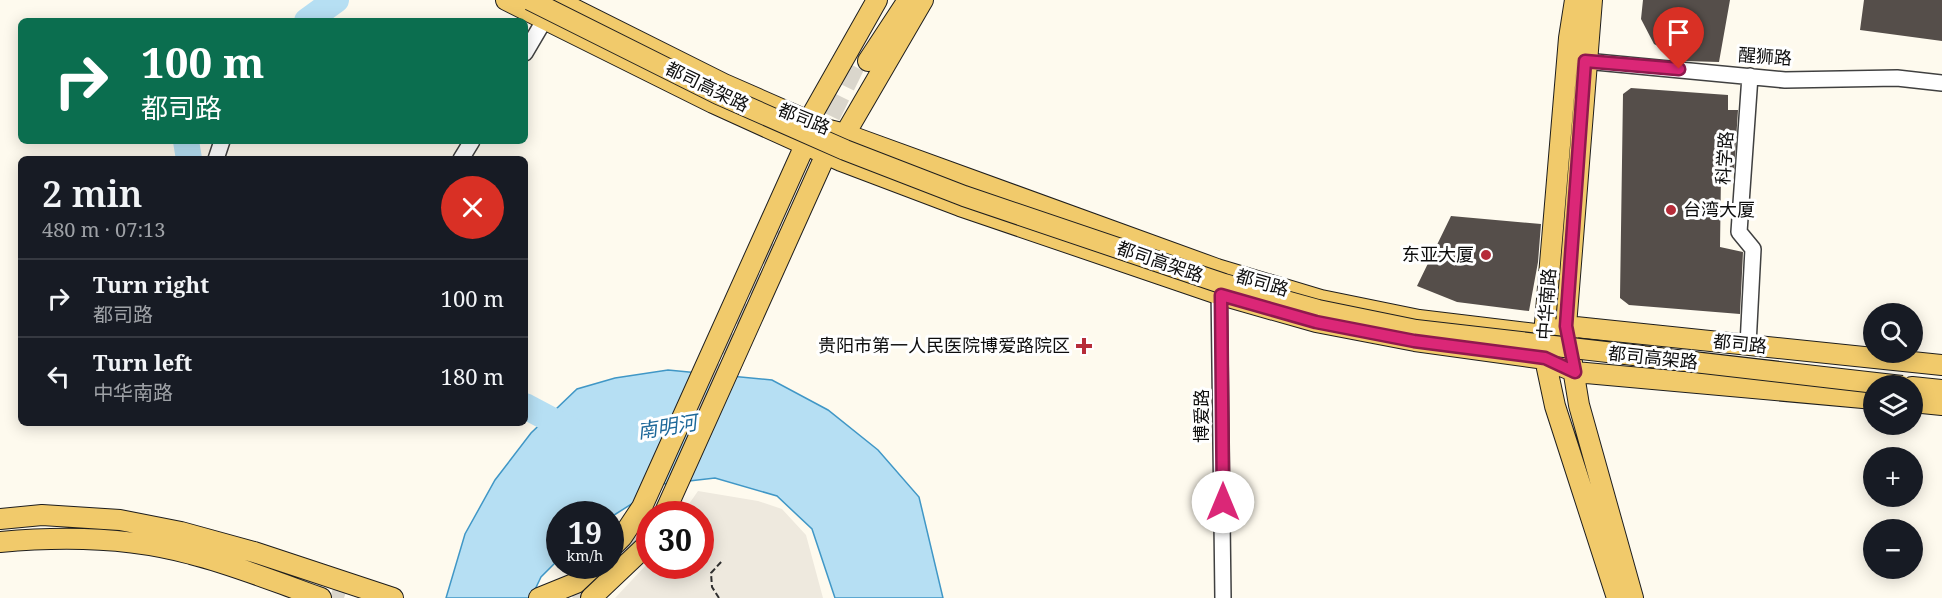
<!DOCTYPE html>
<meta charset="utf-8">
<style>
:root{--surface:#171b24;--page:#20242c;--text:#f1f3f6;--muted:#9ea1a6;--line:#363941}
body{margin:0;font-family:"Noto Serif","Noto Sans SC",serif;background:var(--page);color:var(--text);height:100vh;display:flex;flex-direction:column;font-size:22px;white-space:nowrap}
*{box-sizing:border-box;margin:0}
p{font-size:20px;color:var(--muted)}
.icon{flex:none;width:33px;height:33px;fill:none;stroke:currentColor;stroke-width:2;stroke-linecap:round;stroke-linejoin:round}
.map{position:relative;flex:1;overflow:hidden}
.details{position:absolute;left:18px;top:156px;width:510px;height:270px;display:flex;flex-direction:column;background:var(--surface);border-radius:9px;box-shadow:0 3px 15px #0003}
.details>*{flex:none}
.guide{position:absolute;left:18px;top:18px;width:510px;height:126px;border-radius:9px;box-shadow:0 3px 15px #0003;background:#0b6e4f;color:#fff;overflow:hidden}
.fabs{position:absolute;left:1863px;top:303px;display:grid;gap:12px}
.fabs a{display:grid;place-items:center;width:60px;height:60px;border-radius:50%;background:var(--surface);box-shadow:0 3px 15px #0003;font-size:30px}
.speed{position:absolute;left:546px;top:501px;display:flex;gap:12px;font-size:30px;font-weight:700;text-align:center}
.speed>*{display:grid;place-content:center;width:78px;height:78px;border-radius:50%;background:var(--surface);box-shadow:0 3px 15px #0003;line-height:1}
.speed small{font-size:15px;font-weight:400}
.speed .limit{border:9px solid #d22;background:#fff;color:#111}
.pin{position:absolute;display:grid;place-items:center;width:51px;height:51px;color:#fff;margin:-62px -26px;border-radius:50% 50% 50% 0;rotate:-45deg;box-shadow:0 0 6px #0007}
.pin .icon{rotate:45deg}
.me{position:absolute;width:66px;margin:-33px;rotate:0deg;stroke-linejoin:round;filter:drop-shadow(0 0 4px #0008)}
.turn{display:flex;align-items:center;gap:21px;height:126px;padding:0 24px;font-size:27px}
.turn .icon{width:78px;height:78px;stroke-width:2.5}
.turn b{display:block;font-size:42px;line-height:51px}
.round{display:grid;place-items:center;flex:none;width:63px;height:63px;border-radius:32px;background:var(--page)}
.head{display:flex;align-items:center;justify-content:space-between;height:102px;padding:0 24px}
h1{font-size:36px;font-weight:600;line-height:45px}
ul{padding:0;list-style:none}
li{display:flex;align-items:center;gap:18px;height:78px;padding:0 24px;border-top:2px solid var(--line)}
li div{flex:1}
li b{display:block;font-size:22px}
li em{font-style:normal}
.map>svg:first-child{display:block}
</style>
<div class="map">
<svg width="1942" height="598" viewBox="0 0 1942 598">
<rect width="100%" height="100%" fill="#fefaee"/>
<path fill="#eee9de" d="M698,491L758,501L782,509L806,535L823,598H615L649,562L650,566H700V514H682Z"/>
<path fill="#b6dff3" stroke="#4097c6" stroke-width="1.5" d="M668,370L772,380L828,410L878,450L919,497L943,598H835L812,529L777,496L715,478L663,484L611,517L610,514H560L559,559L541,577L531,598H446L465,534L495,480L531,433L577,389L615,378Z"/>
<g fill="none" stroke-linecap="round" stroke-linejoin="round">
<path stroke="#b6dff3" stroke-width="26" d="M307,21L336,0
M186,141L189,159
M525,406L576,433"/>
</g>
<path fill="#554e4a" d="M1643,0H1730L1719,62L1684,61L1654,44L1641,19Z
M1864,0H1942V41L1860,30Z
M1631,88L1728,95V110H1738L1734,171L1721,174L1720,247L1743,252L1740,314L1629,305L1620,298L1623,94Z
M1451,216L1541,224L1538,262L1529,311L1457,302L1417,286Z"/>
<g fill="none" stroke-linecap="round" stroke-linejoin="round">
<path stroke="#dad6cc" stroke-width="22" stroke-dasharray="22 11" stroke-linecap="butt" d="M815,145L859,55
M698,415L781,232
M300,583L344,598
M573,598C605,574 627,553 650,520"/>
<g stroke="#404040" stroke-width="18">
<path id="minor" d="M525,53L545,19
M1585,61L1785,80L1897,78L1942,83
M216,159L222,141
M461,159L472,141
M1219,286L1223,598
M1748,345L1753,249L1739,232L1750,76"/>
</g>
<g stroke="#1e1e1e" stroke-width="22">
<path id="major" d="M506,0L713,103L841,161L960,206L1221,295L1316,322L1415,341L1545,359L1575,372L1874,399
M556,0L724,84L829,130L845,134L1217,269L1321,300L1419,320L1544,335L1566,326L1942,365
M1575,0L1569,38L1544,335L1545,359L1555,406L1617,598
M1592,0L1566,326L1579,405L1633,598
M868,61L908,0
M1912,387L1942,390
M1912,402L1942,405
M664,514L826,154L845,134L923,0
M0,519L42,515L120,520L181,532L254,552L393,598
M0,542C63,536 129,537 191,554C235,565 278,583 321,598
M610,549L622,537L642,507L805,145L808,122L877,0
M539,598L576,583L594,566
M591,598L650,542"/>
</g>
<path stroke="#2f2f2f" stroke-width="2" stroke-dasharray="6 3" stroke-linecap="butt" d="M719,598L712,587L711,573L722,561"/>
<use href="#minor" stroke="#fff" stroke-width="15"/>
<use href="#major" stroke="#f1ca6b" stroke-width="20"/>
<g stroke="#1e1e1e" stroke-width="22" stroke-linecap="butt">
<path id="major-bridge" d="M530,0L718,94L845,150L964,196L1224,284L1318,310L1416,330L1902,386"/>
</g>
<use href="#major-bridge" stroke="#f1ca6b" stroke-width="20"/>
</g>
<g fill="none" stroke-linecap="round" stroke-linejoin="round">
<g stroke="#8e194d" stroke-width="15">
<path id="route" d="M1223,502L1221,295L1316,322L1414,341L1545,358L1575,372L1566,326L1585,61L1679,69"/>
</g>
<use href="#route" stroke="#db2777" stroke-width="10"/>
</g>
<g fill="#b62c39" stroke="#fff" stroke-width="2">
<circle cx="1671" cy="210" r="6"/>
<circle cx="1486" cy="255" r="6"/>
<path d="M1081 337h6v6h6v6h-6v6h-6v-6h-6v-6h6z"/>
</g>
<g text-anchor="middle" stroke-width="6" stroke-linejoin="round" paint-order="stroke">
<g font-size="18" fill="#0d0d0d" stroke="#fff">
<text transform="translate(1765 57) rotate(4)" y="6">醒狮路</text>
<text transform="translate(707 87) rotate(26)" y="6">都司高架路</text>
<text transform="translate(804 119) rotate(22)" y="6">都司路</text>
<text transform="translate(1725 158) rotate(-86)" y="6">科学路</text>
<text transform="translate(1160 262) rotate(19)" y="6">都司高架路</text>
<text transform="translate(1262 283) rotate(16)" y="6">都司路</text>
<text transform="translate(1547 304) rotate(-86)" y="6">中华南路</text>
<text transform="translate(1740 344) rotate(6)" y="6">都司路</text>
<text transform="translate(1653 358) rotate(6)" y="6">都司高架路</text>
<text transform="translate(1202 416) rotate(-90)" y="6">博爱路</text>
</g>
<g font-size="18" fill="#0d0d0d" stroke="#fff" text-anchor="end">
<text x="1683" y="216" text-anchor="start">台湾大厦</text>
<text x="1474" y="261">东亚大厦</text>
<text x="1070" y="352">贵阳市第一人民医院博爱路院区</text>
</g>
<g font-size="20" font-style="italic" fill="#1d6899" stroke="#fff">
<text transform="translate(667 427) rotate(-9)" y="7">南明河</text>
</g>
</g>
</svg>
<div class="fabs">
<a><svg class="icon" aria-label="search" viewBox="0 0 24 24"><circle cx="10" cy="10" r="6"/><path d="M15 15l6 6"/></svg></a>
<a><svg class="icon" aria-label="layers" viewBox="0 0 24 24"><path d="M12 4l9 5-9 5-9-5zM3 14l9 5 9-5"/></svg></a>
<a>+</a>
<a>−</a>
</div>
<div class="speed"><div>19<small>km/h</small></div><div class="limit">30</div></div>
<div class="pin" style="left:1679px;top:69px;background:#d93025"><svg class="icon" aria-label="arrive" viewBox="0 0 24 24"><path d="M6 21V4h12l-3 4 3 4H6"/></svg></div>
<svg class="me" style="left:1223px;top:502px" viewBox="-20 -20 40 40"><circle r="19" fill="#fff"/><path d="M0-13L10 11 0 6-10 11z" fill="#db2777"/></svg>
<div class="guide">
<div class="turn"><svg class="icon" aria-label="right" viewBox="0 0 24 24"><path d="M7 20v-9h11M14 6l5 5-5 5"/></svg><div><b>100 m</b>都司路</div></div>
</div>
<section class="details">
<div class="head"><div><h1>2 min</h1><p>480 m · 07:13</p></div><a class="round" style="background:#d93025;color:#fff"><svg class="icon" aria-label="close" viewBox="0 0 24 24"><path d="M6 6l12 12M18 6L6 18"/></svg></a></div>
<ul>
<li><svg class="icon" aria-label="right" viewBox="0 0 24 24"><path d="M7 20v-9h11M14 6l5 5-5 5"/></svg><div><b>Turn right</b><p>都司路</p></div><em>100 m</em></li>
<li><svg class="icon" aria-label="left" viewBox="0 0 24 24"><path d="M17 20v-9H6M10 6l-5 5 5 5"/></svg><div><b>Turn left</b><p>中华南路</p></div><em>180 m</em></li>
</ul>
</section>
</div>
